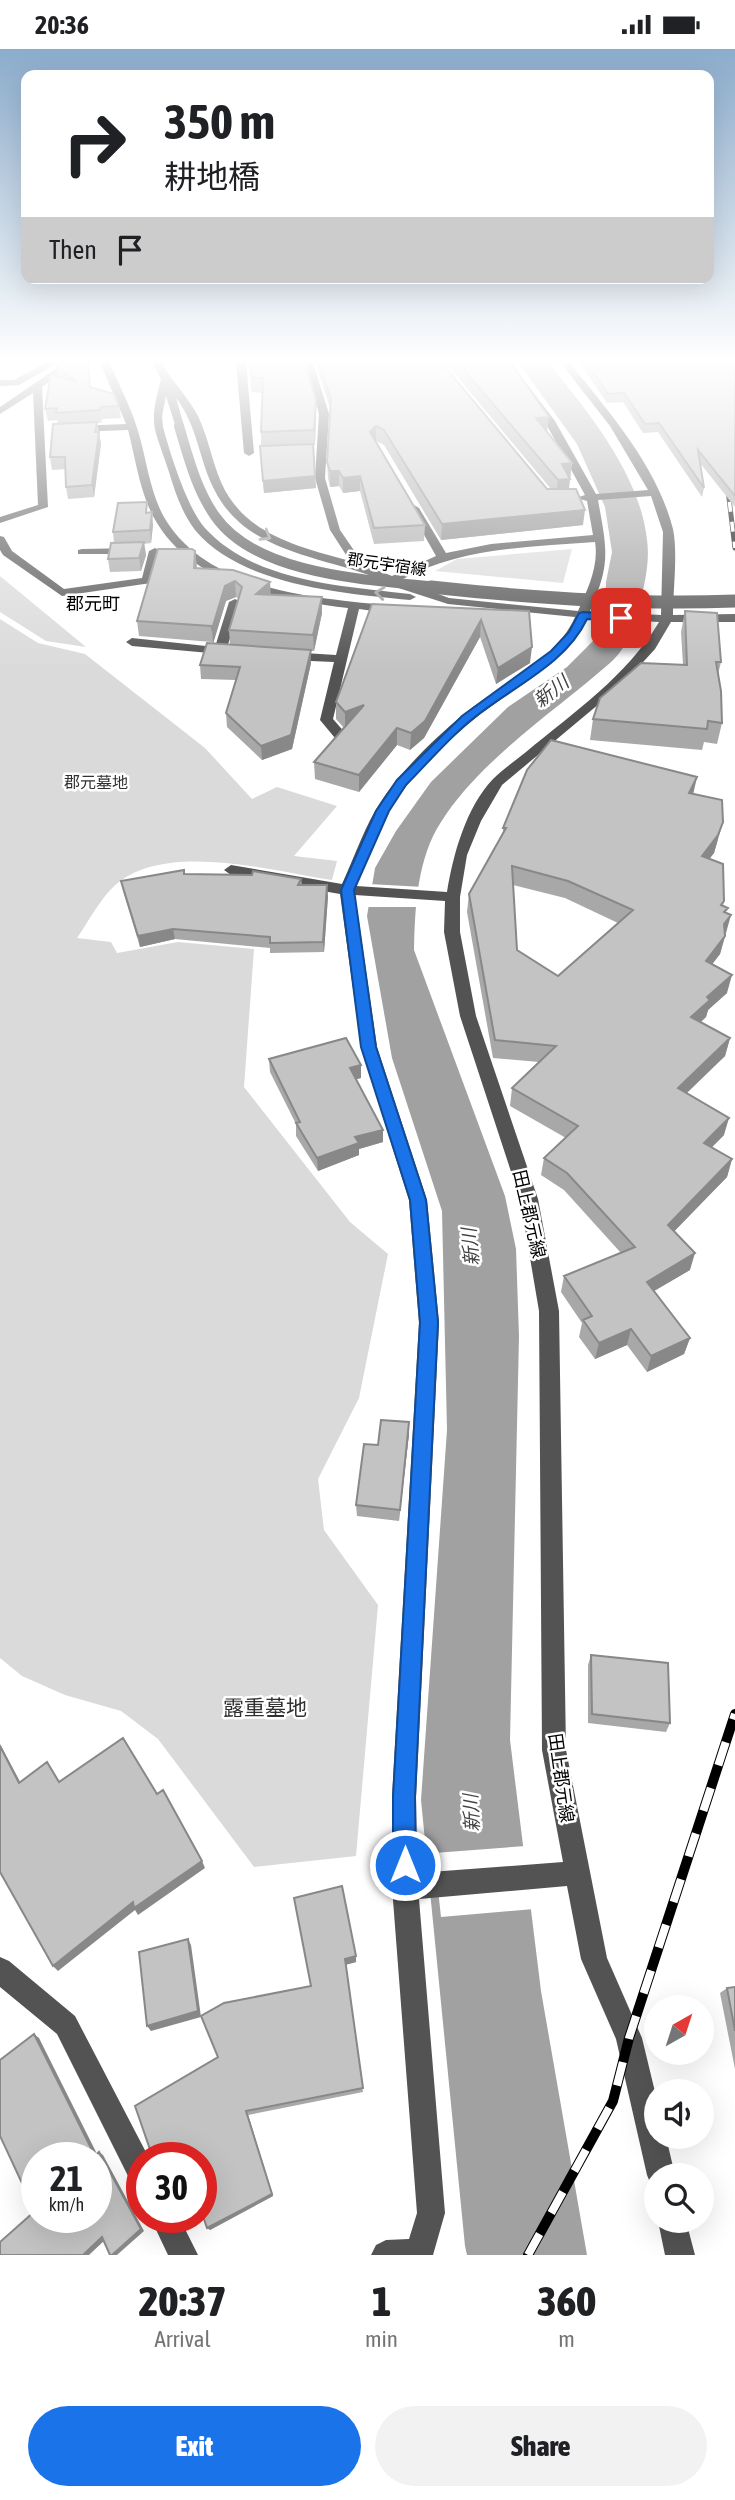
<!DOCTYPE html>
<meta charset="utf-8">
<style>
:root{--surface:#fff;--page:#f2f2f2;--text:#202124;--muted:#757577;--accent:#1a73e8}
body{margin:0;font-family:"Asap Condensed","Noto Sans JP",sans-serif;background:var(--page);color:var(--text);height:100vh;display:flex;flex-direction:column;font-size:26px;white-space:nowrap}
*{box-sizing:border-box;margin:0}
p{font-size:23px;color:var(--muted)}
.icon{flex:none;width:38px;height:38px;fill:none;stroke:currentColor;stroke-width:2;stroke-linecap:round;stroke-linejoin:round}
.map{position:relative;height:2206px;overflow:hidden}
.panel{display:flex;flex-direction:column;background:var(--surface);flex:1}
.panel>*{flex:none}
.guide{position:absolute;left:21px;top:21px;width:693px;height:214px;border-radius:14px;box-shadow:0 7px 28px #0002;background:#fff;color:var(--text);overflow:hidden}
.needle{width:46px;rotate:39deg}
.fabs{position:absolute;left:644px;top:1946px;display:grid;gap:14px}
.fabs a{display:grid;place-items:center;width:70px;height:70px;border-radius:50%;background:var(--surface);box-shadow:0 7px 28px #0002;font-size:35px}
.speed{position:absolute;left:21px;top:2093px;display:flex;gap:14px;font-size:35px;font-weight:700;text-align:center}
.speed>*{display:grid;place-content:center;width:91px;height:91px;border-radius:50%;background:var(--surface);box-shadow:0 7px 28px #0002;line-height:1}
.speed small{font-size:18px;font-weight:400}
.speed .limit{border:10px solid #d22;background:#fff;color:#111}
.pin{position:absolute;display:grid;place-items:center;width:60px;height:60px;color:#fff;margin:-30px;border-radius:14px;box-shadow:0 4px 10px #0006}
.me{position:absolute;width:77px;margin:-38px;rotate:0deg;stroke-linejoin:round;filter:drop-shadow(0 0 5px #0008)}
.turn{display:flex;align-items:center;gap:24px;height:147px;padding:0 28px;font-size:32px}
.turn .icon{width:91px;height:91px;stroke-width:2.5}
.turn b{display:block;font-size:49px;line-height:60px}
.then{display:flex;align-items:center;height:66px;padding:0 28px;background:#0003;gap:14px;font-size:26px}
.eta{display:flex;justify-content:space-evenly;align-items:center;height:119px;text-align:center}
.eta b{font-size:42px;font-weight:800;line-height:49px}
.button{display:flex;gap:14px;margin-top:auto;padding:14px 28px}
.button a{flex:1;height:80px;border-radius:42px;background:var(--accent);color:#fff;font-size:28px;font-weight:800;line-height:80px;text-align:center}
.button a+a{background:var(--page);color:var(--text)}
.status{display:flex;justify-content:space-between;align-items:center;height:49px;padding:0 35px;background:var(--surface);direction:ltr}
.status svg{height:19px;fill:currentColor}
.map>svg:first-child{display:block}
</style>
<div class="status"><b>20:36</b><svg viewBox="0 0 49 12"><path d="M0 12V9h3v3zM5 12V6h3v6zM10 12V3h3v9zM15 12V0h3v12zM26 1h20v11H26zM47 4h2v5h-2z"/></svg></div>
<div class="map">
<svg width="735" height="2206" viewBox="0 0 735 2206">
<rect width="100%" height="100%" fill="#fff"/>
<path fill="#dadada" d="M572,500L563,534L435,522L457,510Z
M0,527L86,598L46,592L0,563Z
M0,570L38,594L85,605L205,699L252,750L277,738L337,757L294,807L337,812L332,831C273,822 170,793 119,833C102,846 89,872 77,889L111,893L117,904L178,893L254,900L244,1038L350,1173L388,1205L359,1349L318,1430L324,1481L378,1556L356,1807L254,1818L158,1690L121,1662L65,1646L22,1627L0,1609Z"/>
<path fill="#a1a1a1" d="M518,313H548C588,363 640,425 647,491C650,512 645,533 640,554C635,576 628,598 610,614C554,663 481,710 441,773C417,810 415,858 414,901L505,1147L516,1200L519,1287L510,1691L541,1942L587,2206H467L465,2197L421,1751L447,1381L442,1162L392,1009L367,867L375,819L396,782L431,733L508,658L567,618L605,580L606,533L612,503L605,458L577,395Z"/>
<path fill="#fff" d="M369,835L423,838L419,858H365Z
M526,1797L534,1860L441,1868L434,1804Z"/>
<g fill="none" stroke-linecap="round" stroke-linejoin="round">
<path fill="#535353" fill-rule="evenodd" d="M47,313L56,315L19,336L0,337V331H14Z
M66,313H76L42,338L48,458L0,474V468L38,456L33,344L0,365V358Z
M100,313H109C119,336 131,358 138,382C147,411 150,447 167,473C213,544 319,549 395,557L401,561L395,565L359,560L333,670L347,686L345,689H335L320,671L334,613L288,611L282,607L288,603L336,606L348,559C281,551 195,537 157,474C140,447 136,411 128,381L76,383L71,380L76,377L126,375Z
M152,313H161C172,332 188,348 198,367C208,388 212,412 221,433C244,486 300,498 350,512L330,481L315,429L319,365L304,313H313L329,365L325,429L340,481L364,516L392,527L436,507L409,459L414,456L419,459L446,504L491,495L593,486L587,452L576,449L585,446L545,373L501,313H510L555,372L596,445L648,441L610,377L560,313H569C609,363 657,417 673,480C678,504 673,541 673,566L735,565V573H671L655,600L624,634L502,736L481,772L467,806L460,848V883L476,967L538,1150L559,1262L566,1701L607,1909L642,1989L656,2047V2088H666L675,2126H656V2138L651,2136L647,2126L616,1990L581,1910L567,1837L419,1850L445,2164L433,2206H371L376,2196L386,2191L409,2190L417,2164L392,1838V1748L419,1274L409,1151L361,998L340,845L231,826L224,821L231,816L342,835C353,811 362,785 375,762C395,728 432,691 463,666C499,636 555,613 575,568L448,555L386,535L385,532C326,507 248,506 215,442C199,412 198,377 176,349L184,377L176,379L166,347L162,367L163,378C170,404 187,458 204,478C253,533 342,537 410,545L416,548L410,551C343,544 242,537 195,481C182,464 175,443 169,423C154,376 148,379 161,330ZM651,447L663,483L661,566L590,562C611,514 607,501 598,451ZM595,493C599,516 588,540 578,562L449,549L401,531C461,498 529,498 595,493ZM586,569L659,573C627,627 574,663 526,703C515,712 503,720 493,730C466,758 453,806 447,843L356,837C367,812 376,786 389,763C405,731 444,695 472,672C510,640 566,616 586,569ZM355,846L445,852L444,883L460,967L520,1150L539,1262L542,1701L563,1813L417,1824L416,1748L439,1274L427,1151L377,998Z
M236,313H246L254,404L249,407L244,404Z
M0,487L4,488L12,502L64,540L142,529L149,502L155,499L161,502L151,534L62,547L3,506L0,501Z
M82,500L133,499L139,502L133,505H78V501Z
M235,550L241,553L227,599L232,600V606L132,597L126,593L132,589L215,598L229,553Z
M0,1908L9,1912L75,1967L149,2109H142V2139L132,2135L57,1985L0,1938Z
M150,2168H179L198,2206H168Z
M658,2172H686L695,2206H665Z"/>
<g stroke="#000" stroke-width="5">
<path id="rail-far1" d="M727,433L735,499"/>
</g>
<g stroke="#000" stroke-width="10">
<path id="rail" d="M528,2206L613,2052L629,1989L735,1665"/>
</g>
<use href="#rail-far1" stroke="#fff" stroke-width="3.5" stroke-dasharray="10" stroke-linecap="butt"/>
<use href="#rail" stroke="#fff" stroke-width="8" stroke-dasharray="24" stroke-linecap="butt"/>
<path stroke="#535353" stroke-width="10" d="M179,377C188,407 196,440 215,467C258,529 378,531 446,539"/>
<path stroke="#535353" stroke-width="13" d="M431,538C532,549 633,556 735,552"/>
</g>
<path fill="#a8a8a8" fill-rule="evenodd" d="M250,313L316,351L315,396H313L316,439L264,444L260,397H261V383L263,344L251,343Z
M315,313H441L547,440H551L445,313H510L547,383L572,414L569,440L583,476L441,491L384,396L376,392L425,476L424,492L374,495L360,442L343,444L339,437L330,438L328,429L327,413L331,362Z
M579,313H735V458L700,414L704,439L702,448L658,383L643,384L623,353L607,354Z
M56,318L91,338L119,357L121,369L102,370L101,374H97L101,395L94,448L68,450L66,438V420L52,421L50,408L58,375L57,371L48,372L45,360L58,328Z
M149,464L153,476L151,494L144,495L146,506L141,522L110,523L108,510L114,494L113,483Z
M197,520L233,521L271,546L322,564L314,602H311V614L292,700L262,711L227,678L226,664L236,631L201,630L200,616L213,594L212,593L139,587L137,572ZM236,548L239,550L229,581L230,596L213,594L226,552Z
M372,555L529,562L530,614L496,635L480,588L424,689L410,701L397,696L359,743L315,730L314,713L344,679L336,670V653Z
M685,562L721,613L718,625L722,674L717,695L704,693L702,701L590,691L593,670L683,616L681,583Z
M693,745L718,790L714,804L709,810L724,852L723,857L727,864L726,884L720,905L712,915L727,944L708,961L706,968L701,973L730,989L725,1007L687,1044L724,1086L712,1098L732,1110L727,1128L674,1182L690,1221L654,1242L690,1289L684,1305L647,1323L627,1296L595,1310L579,1288L582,1274L561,1243L564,1227L621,1204L564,1141L541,1126L544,1109L566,1089L510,1057L512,1039L539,1013L493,1009L467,863L469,845L503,784V779ZM513,836L565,849L618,874L558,927L517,901Z
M184,825L301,830L302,836L328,847L324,903L270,904V899L175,890L140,898L123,842L121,832Z
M269,1010L361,1016V1029L356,1030L383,1093L359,1100V1106L318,1122L296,1087V1075L270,1023Z
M409,1385L399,1472L357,1467L356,1456L378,1396Z
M591,1606L670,1674L666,1683L588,1674V1616Z
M294,1849L356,1913L345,1916L363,2043L248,2066L273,2147L210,2181L218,2008L311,1937Z
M735,1938V2020L720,1944L727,1939Z"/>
<path fill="#888" d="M316,351V365L315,396L314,381Z
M549,368L547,383L536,369Z
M376,377V392L370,398V383Z
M99,383L101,395L94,448L92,436Z
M572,414L570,429L562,415Z
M330,422H339V437L330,438Z
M315,427L316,439L264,444L263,432Z
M360,427V442L343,444V429Z
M570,430L568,445L556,446L558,431Z
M585,461L583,476L441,491L442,475Z
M152,463L153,476L151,494L150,481Z
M144,493L146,506L141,522L139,509Z
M195,502L197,518L195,535L194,519Z
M235,532L236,548L226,552L213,595L212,580L225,537Z
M270,533L271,548L256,545Z
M322,548V564L314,602L313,586Z
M481,571L480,588L424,689L410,701L411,684Z
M532,598L530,614L496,635L498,619Z
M311,601V614L292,700L262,711L261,697Z
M364,656L345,679V663Z
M397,679V696L359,743V726Z
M697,728L693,746L689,744Z
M723,773L714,804L698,825L702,807Z
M327,836L328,847L324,903L323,893Z
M731,866L726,884L720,893L724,875Z
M173,880L175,890L140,898L138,887Z
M725,887L720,905L701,930L706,912Z
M732,926L727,944L708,961L706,968L687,985L691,968L707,948Z
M730,989L725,1007L674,1056L678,1039Z
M361,1016V1029L350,1032V1019Z
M729,1069L724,1086L699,1111L704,1094Z
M383,1081V1093L359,1100V1106L318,1122L317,1109L355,1088Z
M732,1110L727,1128L664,1193L668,1176Z
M695,1204L690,1221L642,1249L647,1233Z
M631,1280L627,1296L595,1310L599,1294Z
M690,1289L684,1305L647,1323L651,1307Z
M409,1373V1385L399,1472L400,1461Z
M0,1695L25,1742L19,1734L0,1697Z
M202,1812L205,1819L138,1866L135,1861L58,1922L53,1917L133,1853Z
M188,1890L191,1896L201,1968L151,1982L147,1977Z
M356,1907V1913L345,1916V1910Z
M34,1985L39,1989L99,2109L95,2107Z
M246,2062L248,2066L273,2147L210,2181L207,2179Z
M99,2103L103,2106L144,2182L117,2206H112Z
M102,2188L106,2190L89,2206H83Z"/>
<path fill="#c3c3c3" stroke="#888" stroke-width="2" fill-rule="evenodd" d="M62,313H88L90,338L114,345L119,357L101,358L100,361L56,364L57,359L45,360L51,326L77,333L56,318Z
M250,313H305L316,351L314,381L261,383L263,329L251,328Z
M319,313H441L547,440H576L585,461L442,475L384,381L376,377L370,383L425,476L374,479L360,427L343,429L339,422H330L327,413L331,350Z
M457,313H510L549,368L536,369L572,414L562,415L570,430L558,431Z
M586,313H735V447L698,401L704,439L659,374L645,375L624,344L608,345Z
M97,373L95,383H99L92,436L66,438L65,408H50L53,375Z
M313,395L315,427L263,432L260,397Z
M147,453L146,464L152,463L150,481L113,483L118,454Z
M144,493L139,509L108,510L111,494Z
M158,500H192L195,502L194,519L233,521L270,533L256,545L322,548L313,586L229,581L242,538L235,532L225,537L212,580L211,577L137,572Z
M372,555L529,562L532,598L498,619L481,571L425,672L411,684L397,679L359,726L314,713L364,656L345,663L336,653Z
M685,562L717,564L721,613H716L721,642L722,674L708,672L707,680L593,670L600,649L641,614L687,616Z
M207,594L311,601L291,686L261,697L226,664L240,618L200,616Z
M551,691L697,728L689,744L722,751L723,773L718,786L702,807L723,815L724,852L721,856L728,859L724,863L731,866L724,875L725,887L706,912L732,926L707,948L710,951L691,968L730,989L678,1039L729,1069L704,1094L732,1110L668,1176L695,1204L647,1233L690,1289L651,1307L631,1280L599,1294L583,1271L592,1267L564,1227L635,1198L567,1124L544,1109L578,1077L512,1039L556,997L495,991L469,845L506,779H503L527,721ZM512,817L568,832L633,861L558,927L517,901Z
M184,821V825L252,826L253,822L301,830L298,836H327L323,893L270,894V888L173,880L138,887L121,832Z
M346,989L361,1016L350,1019L383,1081L355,1088L359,1094L317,1109L296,1074L300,1073L269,1010Z
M381,1371L409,1373L400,1461L356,1456L364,1395L378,1396Z
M591,1606L668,1614L670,1674L592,1665Z
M123,1689L157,1745L163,1741L202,1812L134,1859L133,1853L53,1917L0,1823V1697L19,1734L47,1713L59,1733Z
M342,1837L356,1907L345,1910L363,2039L246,2062L272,2145L207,2179L201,2161V2109H186V2108L184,2109H153L135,2057L218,2008L201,1967L224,1954L311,1937L294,1849Z
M188,1890L198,1962L147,1977L139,1903Z
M735,1938V1982L727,1939Z
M34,1985L95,2107L99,2103L141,2180L112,2206H110L102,2188L83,2206H0V2193L35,2162L0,2087V2011ZM37,2109H96V2168H37Z"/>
<defs><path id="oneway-chevron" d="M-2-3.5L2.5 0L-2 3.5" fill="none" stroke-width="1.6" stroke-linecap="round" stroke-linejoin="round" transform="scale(1.75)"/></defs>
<g stroke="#989898">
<use href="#oneway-chevron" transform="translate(266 487) rotate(31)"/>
<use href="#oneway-chevron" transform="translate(380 544) rotate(-173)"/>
</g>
<linearGradient id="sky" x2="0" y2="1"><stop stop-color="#8baccc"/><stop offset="0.5" stop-color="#fff"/><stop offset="1" stop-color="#fff" stop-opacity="0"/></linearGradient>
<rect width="735" height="622" fill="url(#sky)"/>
<path fill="#1a73e8" stroke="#114b97" stroke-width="2" d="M583,563L621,566L627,569L621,572L587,570C565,617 509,639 470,672C447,691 427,715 406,736L389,762L354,841L376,998L426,1151L438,1273L415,1748L416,1816L413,1824L405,1827L397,1824L393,1816V1748L420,1273L410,1151L361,998L341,841L376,762L397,731L462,667L551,602L569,583L579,564Z"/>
<g text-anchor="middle" stroke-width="5" stroke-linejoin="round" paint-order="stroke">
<g font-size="16" fill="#000" stroke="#fff">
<text transform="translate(387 515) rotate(8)" y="6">郡元宇宿線</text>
</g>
<g font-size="16" fill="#313131" stroke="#fff">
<text x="96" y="739">郡元墓地</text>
</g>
<g font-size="18" fill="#000" stroke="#fff">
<text x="93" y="561">郡元町</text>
</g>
<g font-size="18" fill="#000" stroke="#fff">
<text transform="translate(529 1165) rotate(77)" y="6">田上郡元線</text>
<text transform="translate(561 1729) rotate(82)" y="6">田上郡元線</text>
</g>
<g font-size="19" font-style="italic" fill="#424242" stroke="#fff">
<text transform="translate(551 642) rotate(-38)" y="7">新川</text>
<text transform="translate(470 1198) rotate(-95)" y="7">新川</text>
<text transform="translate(471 1764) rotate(-93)" y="7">新川</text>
</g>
<g font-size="21" fill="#313131" stroke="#fff">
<text x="265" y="1666">露重墓地</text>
</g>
</g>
</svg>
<div class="fabs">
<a><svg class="needle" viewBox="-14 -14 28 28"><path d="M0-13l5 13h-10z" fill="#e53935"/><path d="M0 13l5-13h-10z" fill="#757577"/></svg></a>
<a><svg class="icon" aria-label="sound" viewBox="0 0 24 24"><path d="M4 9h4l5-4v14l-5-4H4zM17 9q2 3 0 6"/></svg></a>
<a><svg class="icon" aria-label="search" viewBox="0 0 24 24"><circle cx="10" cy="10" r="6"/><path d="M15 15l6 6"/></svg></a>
</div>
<div class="speed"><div>21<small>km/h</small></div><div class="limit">30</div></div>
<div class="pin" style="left:621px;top:569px;background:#d93025"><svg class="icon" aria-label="arrive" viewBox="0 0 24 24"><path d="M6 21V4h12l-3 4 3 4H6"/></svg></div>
<svg class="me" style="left:405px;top:1816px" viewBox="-20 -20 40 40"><circle r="17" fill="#1a73e8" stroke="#fff" stroke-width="3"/><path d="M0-11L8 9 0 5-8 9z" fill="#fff"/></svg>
<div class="guide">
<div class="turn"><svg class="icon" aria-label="right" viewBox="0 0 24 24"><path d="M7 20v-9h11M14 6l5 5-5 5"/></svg><div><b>350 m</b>耕地橋</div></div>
<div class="then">Then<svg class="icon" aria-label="arrive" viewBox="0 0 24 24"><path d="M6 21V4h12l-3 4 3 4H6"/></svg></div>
</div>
</div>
<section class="panel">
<div class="eta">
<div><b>20:37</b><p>Arrival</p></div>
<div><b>1</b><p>min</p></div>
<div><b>360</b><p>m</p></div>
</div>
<div class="button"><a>Exit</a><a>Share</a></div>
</section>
